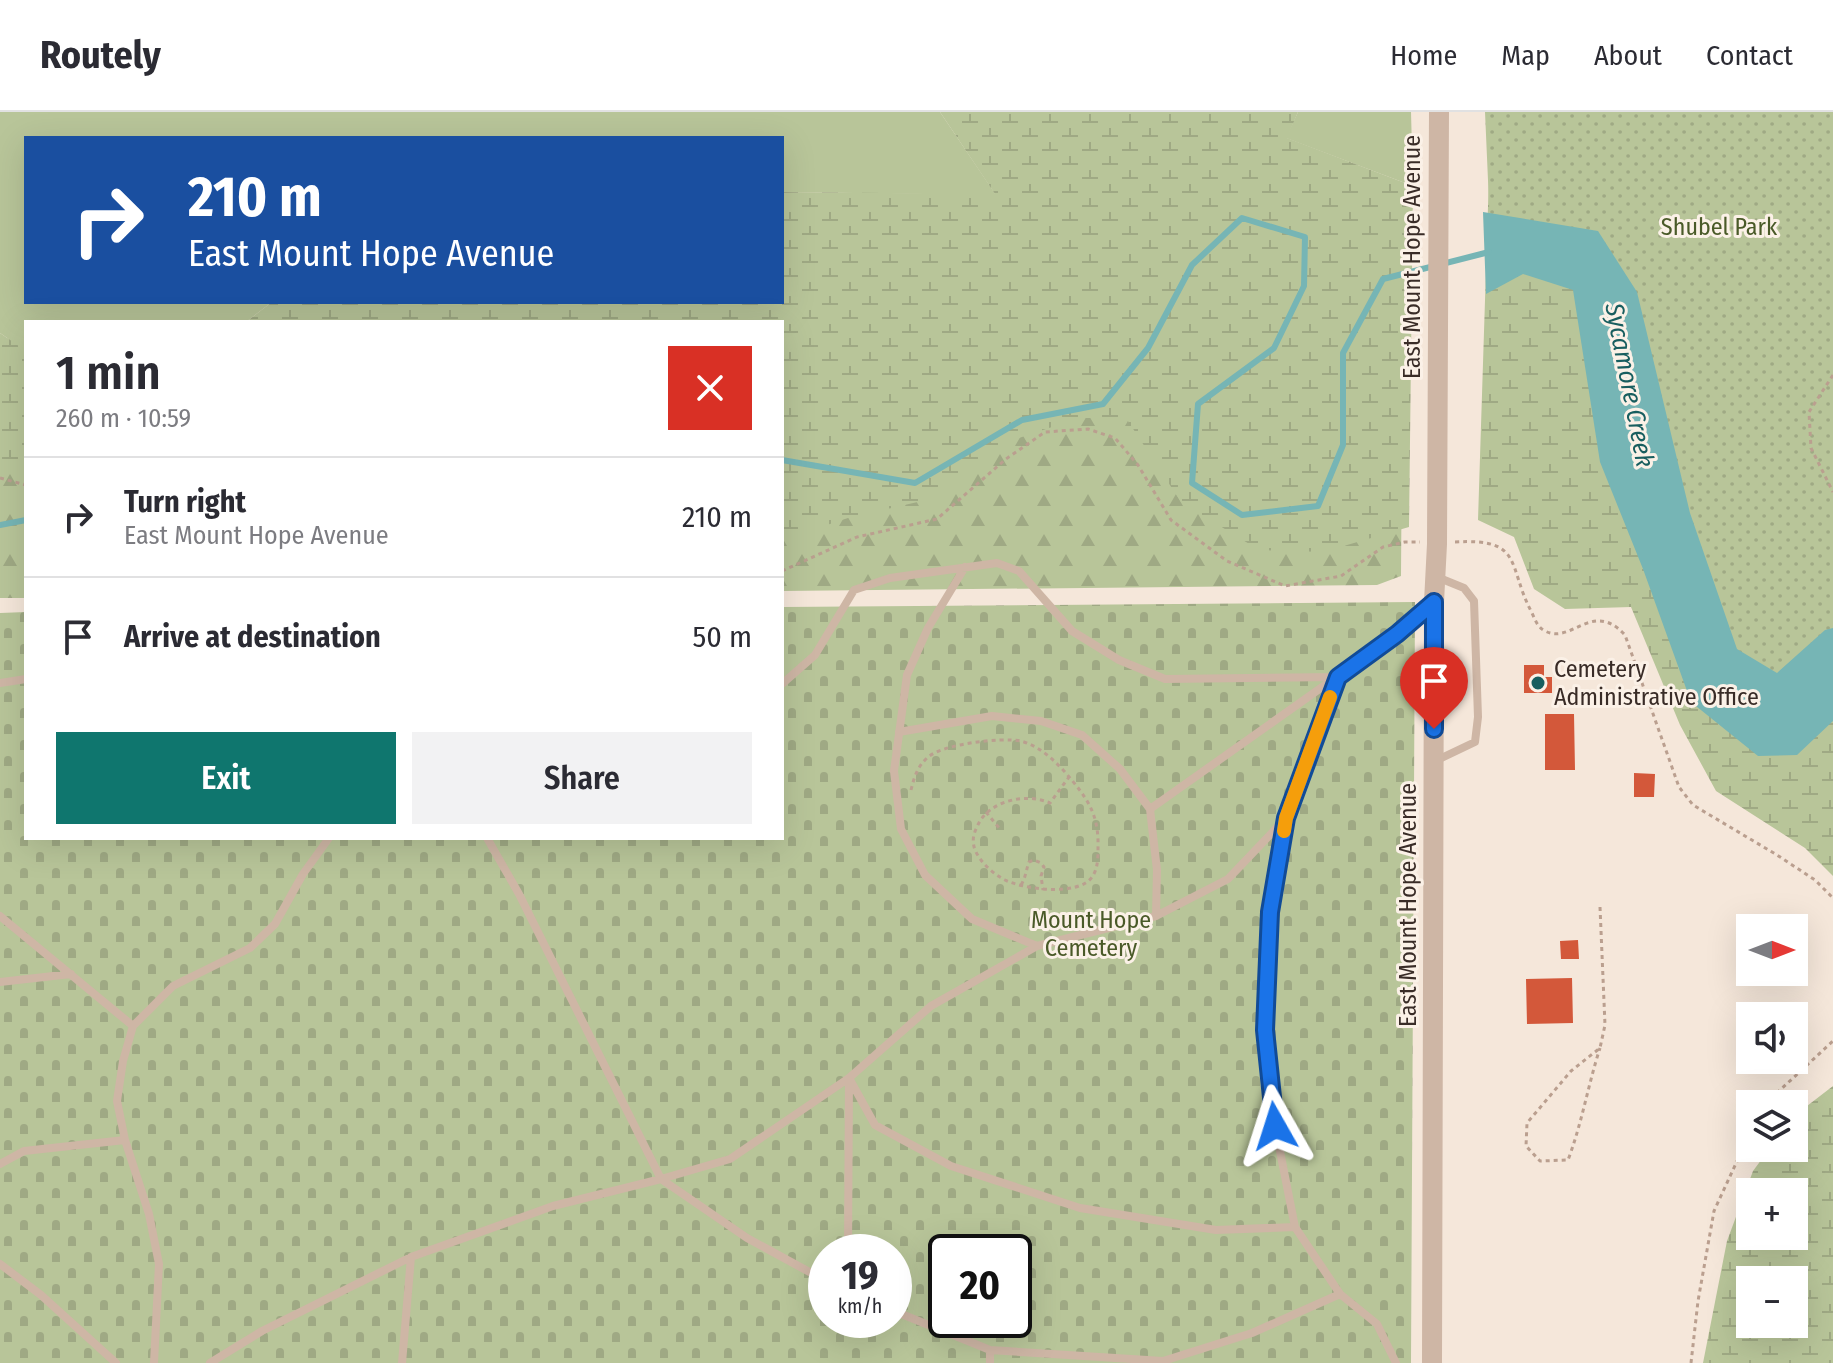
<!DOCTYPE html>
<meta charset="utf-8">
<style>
:root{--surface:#fff;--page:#f2f2f3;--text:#2b2b33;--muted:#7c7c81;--line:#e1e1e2;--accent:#0f766e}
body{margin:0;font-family:"Fira Sans Condensed",sans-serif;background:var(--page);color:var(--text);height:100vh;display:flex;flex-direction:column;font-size:30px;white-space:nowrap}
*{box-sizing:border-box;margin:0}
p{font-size:26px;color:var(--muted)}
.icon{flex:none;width:44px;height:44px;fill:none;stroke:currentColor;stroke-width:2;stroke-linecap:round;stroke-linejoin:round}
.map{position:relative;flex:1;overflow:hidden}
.side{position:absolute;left:24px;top:208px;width:760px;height:520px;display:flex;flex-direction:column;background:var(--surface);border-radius:0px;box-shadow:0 8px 32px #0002}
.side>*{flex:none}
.hud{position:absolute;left:24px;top:24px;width:760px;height:168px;border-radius:0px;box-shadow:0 8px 32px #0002;background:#1a4fa0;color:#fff;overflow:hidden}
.needle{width:52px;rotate:90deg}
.fabs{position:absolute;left:1736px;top:802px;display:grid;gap:16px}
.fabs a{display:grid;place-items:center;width:72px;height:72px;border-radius:0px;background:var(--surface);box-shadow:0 8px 32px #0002;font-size:40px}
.speed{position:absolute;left:808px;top:1122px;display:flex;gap:16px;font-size:40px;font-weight:700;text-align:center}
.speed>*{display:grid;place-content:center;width:104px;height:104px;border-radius:50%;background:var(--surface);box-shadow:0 8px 32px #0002;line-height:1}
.speed small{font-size:20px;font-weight:400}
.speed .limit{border:4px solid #111;border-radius:12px;background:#fff;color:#111}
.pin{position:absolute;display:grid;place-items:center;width:68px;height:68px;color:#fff;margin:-82px -34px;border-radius:50% 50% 50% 0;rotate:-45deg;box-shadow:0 0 8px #0007}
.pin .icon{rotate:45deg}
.me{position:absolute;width:88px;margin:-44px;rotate:354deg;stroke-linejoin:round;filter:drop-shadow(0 0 6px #0008)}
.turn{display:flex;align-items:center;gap:28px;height:168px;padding:0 32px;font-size:36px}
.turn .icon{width:104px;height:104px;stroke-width:2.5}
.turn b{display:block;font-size:56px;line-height:68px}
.round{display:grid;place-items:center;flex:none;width:84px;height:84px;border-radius:0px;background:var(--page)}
.head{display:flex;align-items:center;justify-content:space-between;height:136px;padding:0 32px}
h1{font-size:48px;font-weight:600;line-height:60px}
.action{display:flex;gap:16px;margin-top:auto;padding:16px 32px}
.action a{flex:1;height:92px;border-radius:0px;background:var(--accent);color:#fff;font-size:32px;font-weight:600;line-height:92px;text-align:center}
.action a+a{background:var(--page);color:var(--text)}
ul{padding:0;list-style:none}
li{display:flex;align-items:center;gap:24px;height:120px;padding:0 32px;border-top:2px solid var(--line)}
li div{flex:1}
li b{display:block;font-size:30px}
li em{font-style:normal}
header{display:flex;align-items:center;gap:48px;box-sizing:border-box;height:112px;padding:0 40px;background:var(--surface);border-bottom:2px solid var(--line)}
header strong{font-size:38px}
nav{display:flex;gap:44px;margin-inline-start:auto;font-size:28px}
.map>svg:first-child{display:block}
</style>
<header>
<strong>Routely</strong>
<nav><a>Home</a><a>Map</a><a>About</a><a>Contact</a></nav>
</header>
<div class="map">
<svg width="1833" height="1251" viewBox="0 0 1833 1251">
<defs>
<pattern id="forest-firs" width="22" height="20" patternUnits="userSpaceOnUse" patternTransform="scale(2)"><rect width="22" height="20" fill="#b8c599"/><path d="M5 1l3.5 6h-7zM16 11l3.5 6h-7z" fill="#9fa984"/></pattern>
<pattern id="wetland-marsh" width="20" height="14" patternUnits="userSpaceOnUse" patternTransform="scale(2)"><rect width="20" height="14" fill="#b8c599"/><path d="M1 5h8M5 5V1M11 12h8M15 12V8" fill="none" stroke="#9fa984"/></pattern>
<pattern id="cemetery-stones" width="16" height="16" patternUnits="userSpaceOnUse" patternTransform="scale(2)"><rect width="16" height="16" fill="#b8c599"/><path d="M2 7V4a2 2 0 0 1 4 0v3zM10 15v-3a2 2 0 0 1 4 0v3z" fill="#9fa984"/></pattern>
<pattern id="park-dots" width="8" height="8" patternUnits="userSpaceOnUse" patternTransform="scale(2)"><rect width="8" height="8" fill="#b8c599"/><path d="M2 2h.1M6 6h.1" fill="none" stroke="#9fa984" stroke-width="1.8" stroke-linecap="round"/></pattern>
</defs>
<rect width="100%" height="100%" fill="#f5e7da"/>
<path fill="#b8c599" d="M0,0H940L996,83L782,80V26H26V190H272L246,210H26V239L0,221Z
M1298,0H1411L1413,74L1286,26Z"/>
<path fill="url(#forest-firs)" d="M1403,189L1401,464L1377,473L782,479V210H258L782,190Z
M26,225V486H0V227Z"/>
<path fill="url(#wetland-marsh)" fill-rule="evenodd" d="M940,0H1298L1287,26L1413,74L1409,415L1323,440L1259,438L1181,390L1126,306H1079L1007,330L935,386L848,406L782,428V210H246L272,190H782V80L995,82Z
M1491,0L1833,406V764L1805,736L1716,679L1680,613L1631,495L1565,497L1534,477L1514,425L1478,408Z
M0,221L26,239V355L0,348Z
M1833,974V1251H1703L1727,1129L1753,1059L1770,1036H1794V1004ZM1750,1080H1794V1124H1750ZM1750,1168H1794V1212H1750Z"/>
<path fill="url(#cemetery-stones)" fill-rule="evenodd" d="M1415,490L1411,1251H0V501L26,500V726H782V495ZM826,1140H894V1208H826ZM946,1140H1014V1208H946Z"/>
<path fill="url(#park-dots)" d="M1485,0H1833V542L1772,606L1717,566L1609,141L1490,114Z"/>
<path fill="#76b5b5" d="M1483,100L1598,119L1637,180L1690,401L1737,537L1777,561L1825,518L1833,516V609L1797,643L1758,644L1691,590L1643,457L1600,350L1573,178L1523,162L1486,182Z"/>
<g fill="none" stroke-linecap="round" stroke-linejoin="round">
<path stroke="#76b5b5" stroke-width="6" d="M782,348L915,371L1022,308L1103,292L1148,236L1192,153L1242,106L1305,125L1304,174L1274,236L1198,292L1192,371L1242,403L1318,394L1343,333V241L1383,167L1489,140
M0,413L26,408"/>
</g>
<path fill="#d3583a" d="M1524,553H1544V565H1552V581H1524Z
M1545,602H1574L1575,658H1545Z
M1634,661L1655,662L1654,685H1634Z
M1578,828L1579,847H1561L1560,829Z
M1572,866L1573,911L1527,912L1526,867Z"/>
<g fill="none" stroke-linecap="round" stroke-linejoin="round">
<path stroke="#ba9f8f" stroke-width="3" stroke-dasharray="4 4" stroke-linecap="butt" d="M1833,263L1809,300L1811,336L1833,380
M0,366L26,373
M1455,430C1524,426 1507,453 1531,499C1535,507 1537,515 1545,519C1572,533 1592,487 1625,523L1679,675L1693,693L1777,743L1815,768L1833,786
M782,459L857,425L937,407L1006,347L1045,320L1088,317L1115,326L1138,353L1171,408L1227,449L1285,474L1341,464L1383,435L1405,430H1420
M911,678C914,666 917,655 927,646C941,632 1002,625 1021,629C1039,634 1053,647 1065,660C1087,686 1099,701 1098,736C1098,745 1098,757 1092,765C1078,785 1023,777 1005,768C992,761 981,751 975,738C972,729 973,723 977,715C987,689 1026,680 1050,691L1069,665
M986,700L1000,717
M1021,773C1026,765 1026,758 1029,750L1034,748L1041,751L1044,755L1041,764L1043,778
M1600,795L1605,913L1600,936L1571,959L1527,1011L1526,1034L1540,1049L1568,1048C1582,1011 1588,973 1600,936
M1765,992L1833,929
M1691,1251L1698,1189L1714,1099L1750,1021"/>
<path stroke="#ceb6a5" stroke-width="8" d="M965,455L928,516L907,563L894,659L901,717L925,763L972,807L1037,834
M1338,565L1286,706L1270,800L1265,918L1275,1014L1295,1115L1340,1182L1377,1212L1396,1251
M0,571L26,567
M782,572L815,543L854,478L890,466L997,451L1019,459L1072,519L1119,548L1165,567L1338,565
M899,620L992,604L1041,609L1082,623L1120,657L1150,697L1157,758L1156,804
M1435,649L1475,630L1478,605L1474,489L1464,476L1437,465
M1150,697L1397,522L1431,493
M487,726L519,782L661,1067L747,1126L826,1169
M0,804L133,914
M0,870L71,862
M0,1052L24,1039L125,1028
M848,1140L849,966L875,1013L951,1054L1080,1096L1216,1118L1295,1115
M0,1152L41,1183L116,1251
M894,1199L990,1238L1163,1249L1252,1221L1340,1182
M154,1251L159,1152L149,1102L125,1028L117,989L123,949L133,914L173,874L250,836L275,812L303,762L329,726
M210,1251L262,1219L411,1145L553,1094L661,1067L730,1047L849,966L931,894L1037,834L1156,804L1228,767L1286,706
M402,1251L411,1145
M990,1251V1238"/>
<path stroke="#ceb6a5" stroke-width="20" d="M1432,1251L1434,490L1437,432L1439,0"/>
</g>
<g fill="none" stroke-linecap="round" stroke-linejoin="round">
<g stroke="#114b97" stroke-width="20">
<path id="route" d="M1275,1014L1265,918L1270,800L1286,706L1338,565L1397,522L1434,490V617"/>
</g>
<use href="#route" stroke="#1a73e8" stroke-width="14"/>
<path stroke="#f59e0b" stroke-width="14" d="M1284,719L1286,706L1330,585"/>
</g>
<circle fill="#185e5f" stroke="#fbf1e7" stroke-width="3" cx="1538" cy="571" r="8"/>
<g text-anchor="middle" stroke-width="6" stroke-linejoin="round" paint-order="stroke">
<g font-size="24" fill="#4a5a28" stroke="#fbf1e7">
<text x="1719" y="123">Shubel Park</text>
<text x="1091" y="816">Mount Hope<tspan x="1091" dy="28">Cemetery</tspan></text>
</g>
<g font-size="24" fill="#392c27" stroke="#fbf1e7">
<text transform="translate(1412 145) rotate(-90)" y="8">East Mount Hope Avenue</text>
<text transform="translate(1408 793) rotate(-90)" y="8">East Mount Hope Avenue</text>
</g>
<g font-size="24" fill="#392c27" stroke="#fbf1e7" text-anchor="start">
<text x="1554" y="565">Cemetery<tspan x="1554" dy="28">Administrative Office</tspan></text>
</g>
<g font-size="26" font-style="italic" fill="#185e5f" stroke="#fbf1e7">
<text transform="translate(1630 273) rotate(79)" y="9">Sycamore Creek</text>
</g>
</g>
</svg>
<div class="fabs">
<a><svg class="needle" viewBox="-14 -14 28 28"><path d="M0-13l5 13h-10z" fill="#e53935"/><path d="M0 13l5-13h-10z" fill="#7c7c81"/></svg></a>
<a><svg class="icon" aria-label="sound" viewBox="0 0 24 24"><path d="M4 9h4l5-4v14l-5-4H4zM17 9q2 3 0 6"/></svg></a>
<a><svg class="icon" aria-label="layers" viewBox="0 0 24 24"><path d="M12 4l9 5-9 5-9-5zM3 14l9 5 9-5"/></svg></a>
<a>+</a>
<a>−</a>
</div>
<div class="speed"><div>19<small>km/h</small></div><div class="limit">20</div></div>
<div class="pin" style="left:1434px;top:617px;background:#d93025"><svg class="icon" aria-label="arrive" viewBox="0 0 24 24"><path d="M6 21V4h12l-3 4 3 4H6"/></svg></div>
<svg class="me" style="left:1275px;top:1014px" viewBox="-20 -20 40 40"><path d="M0-17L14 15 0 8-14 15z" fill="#1a73e8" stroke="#fff" stroke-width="4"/></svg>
<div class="hud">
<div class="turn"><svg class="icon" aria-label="right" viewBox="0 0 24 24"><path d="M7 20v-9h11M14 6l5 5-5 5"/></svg><div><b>210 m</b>East Mount Hope Avenue</div></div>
</div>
<section class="side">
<div class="head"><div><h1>1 min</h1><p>260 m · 10:59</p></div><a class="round" style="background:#d93025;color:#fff"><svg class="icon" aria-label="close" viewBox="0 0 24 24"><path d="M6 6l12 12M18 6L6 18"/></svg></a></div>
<ul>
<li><svg class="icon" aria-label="right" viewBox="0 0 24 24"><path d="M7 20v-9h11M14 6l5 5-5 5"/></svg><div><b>Turn right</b><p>East Mount Hope Avenue</p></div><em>210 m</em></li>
<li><svg class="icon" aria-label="arrive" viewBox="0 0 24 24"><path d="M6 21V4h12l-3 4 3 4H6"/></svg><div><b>Arrive at destination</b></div><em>50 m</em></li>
</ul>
<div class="action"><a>Exit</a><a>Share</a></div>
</section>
</div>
